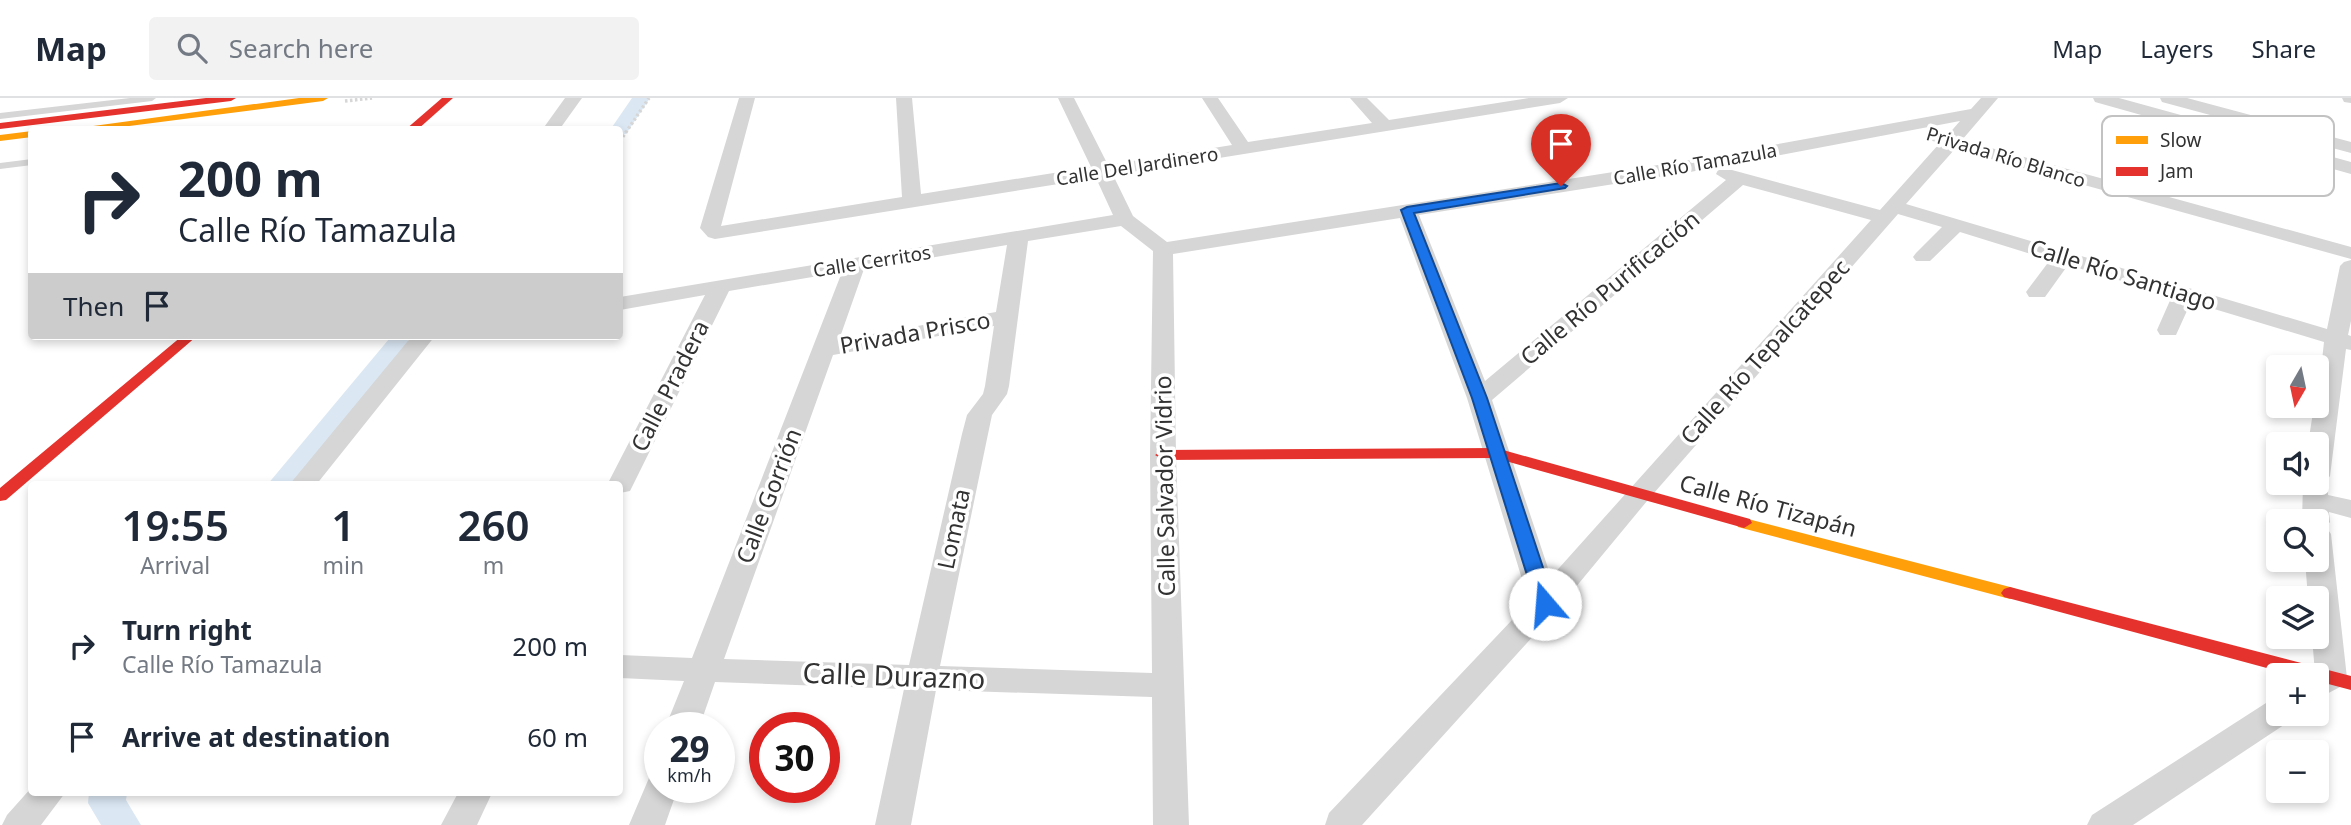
<!DOCTYPE html>
<meta charset="utf-8">
<style>
:root{--surface:#fff;--page:#f2f2f3;--text:#1f2937;--muted:#747a83;--line:#e0e1e3}
body{margin:0;font-family:"Noto Sans",sans-serif;background:var(--page);color:var(--text);height:100vh;display:flex;flex-direction:column;font-size:26px;white-space:nowrap}
*{box-sizing:border-box;margin:0}
p{font-size:23px;color:var(--muted)}
.icon{flex:none;width:38px;height:38px;fill:none;stroke:currentColor;stroke-width:2;stroke-linecap:round;stroke-linejoin:round}
.map{position:relative;flex:1;overflow:hidden}
.panel{position:absolute;left:28px;top:383px;width:595px;height:315px;display:flex;flex-direction:column;background:var(--surface);border-radius:7px;box-shadow:0 4px 10px #0003}
.panel>*{flex:none}
.banner{position:absolute;left:28px;top:28px;width:595px;height:214px;border-radius:7px;box-shadow:0 4px 10px #0003;background:#fff;color:var(--text);overflow:hidden}
.needle{width:46px;rotate:189deg}
.tools{position:absolute;left:2266px;top:257px;display:grid;gap:14px}
.tools a{display:grid;place-items:center;width:63px;height:63px;border-radius:7px;background:var(--surface);box-shadow:0 4px 10px #0003;font-size:35px}
.speed{position:absolute;left:644px;top:614px;display:flex;gap:14px;font-size:35px;font-weight:700;text-align:center}
.speed>*{display:grid;place-content:center;width:91px;height:91px;border-radius:50%;background:var(--surface);box-shadow:0 4px 10px #0003;line-height:1}
.speed small{font-size:18px;font-weight:400}
.speed .limit{border:10px solid #d22;background:#fff;color:#111}
.pin{position:absolute;display:grid;place-items:center;width:60px;height:60px;color:#fff;margin:-72px -30px;border-radius:50% 50% 50% 0;rotate:-45deg;box-shadow:0 0 7px #0007}
.pin .icon{rotate:45deg}
.me{position:absolute;width:77px;margin:-38px;rotate:342deg;stroke-linejoin:round;filter:drop-shadow(0 0 5px #0008)}
.turn{display:flex;align-items:center;gap:24px;height:147px;padding:0 35px;font-size:32px}
.turn .icon{width:91px;height:91px;stroke-width:2.5}
.turn b{display:block;font-size:49px;line-height:60px}
.then{display:flex;align-items:center;height:66px;padding:0 35px;background:#0003;gap:14px;font-size:26px}
.eta{display:flex;justify-content:space-evenly;align-items:center;height:119px;text-align:center}
.eta b{font-size:42px;font-weight:600;line-height:49px}
ul{padding:0;list-style:none}
li{display:flex;align-items:center;gap:21px;height:91px;padding:0 35px}
li div{flex:1}
li b{display:block;font-size:26px}
li em{font-style:normal}
header{display:flex;align-items:center;gap:42px;box-sizing:border-box;height:98px;padding:0 35px;background:var(--surface);border-bottom:2px solid var(--line)}
header strong{font-size:33px}
nav{display:flex;gap:38px;margin-inline-start:auto;font-size:24px}
.search{width:490px;height:63px;background:var(--page);display:flex;align-items:center;gap:18px;box-sizing:border-box;padding:0 24px;border-radius:7px;color:var(--muted);font-size:26px}
.map>svg:first-child{display:block}
</style>
<header>
<strong>Map</strong>
<div class="search"><svg class="icon" aria-label="search" viewBox="0 0 24 24"><circle cx="10" cy="10" r="6"/><path d="M15 15l6 6"/></svg>Search here</div>
<nav><a>Map</a><a>Layers</a><a>Share</a></nav>
</header>
<div class="map">
<svg width="2351" height="727" viewBox="0 0 2351 727">
<rect width="100%" height="100%" fill="#fff"/>
<g fill="none" stroke-linecap="round" stroke-linejoin="round">
<path fill="#dbe8f4" fill-rule="evenodd" d="M632,0H650L626,36L620,37V32H610Z
M398,239L407,241L410,246L296,387H267L389,241Z
M89,695H127L126,702L141,727H101L88,705Z"/>
<path stroke="#d6d6d6" stroke-width="3.5" stroke-dasharray="2.5 2.5" stroke-linecap="butt" d="M345,3L372,0
M620,43L649,0"/>
<path fill="#d6d6d6" fill-rule="evenodd" d="M130,0H156L152,3L0,21V15Z
M32,61V67L0,71V65Z"/>
<path fill="#d6d6d6" fill-rule="evenodd" d="M565,0H582L559,32H542Z
M739,0H755L721,128L902,99L896,0H912L921,96L1091,69L1058,0H1074L1108,67L1232,47L1202,0H1218L1248,44L1372,25L1350,0H1367L1389,22L1529,0H1568L1560,5L1113,77L1133,118L1167,144L1690,62L1971,11L1981,0H1998L1962,42L2351,149V161L1955,51L1906,106L2327,231L2340,168L2344,164L2351,162V223L2348,237L2351,238V252L2346,251L2330,378L2327,382L2328,397L2351,402V420L2329,414L2330,424L2326,429L2331,436L2347,580L2342,588L2317,601V578H2310L2315,575L2312,539H2317V500H2308L2305,462H2317V424H2302L2303,385H2317V346H2308L2314,308H2317L2324,244L2191,204L2176,237H2160L2157,232L2172,198L2068,167L2045,199H2029L2026,194L2050,162L1960,134L1930,163H1916L1913,159L1916,155L1942,129L1898,116L1647,403L1556,513L1362,727H1325L1329,715L1529,504L1467,300L1400,120L1173,156L1176,357L1189,727H1153L1152,599L936,592L911,727H875L904,591L715,584L699,630H665L684,583L620,580V557L692,560L842,174L729,193L633,387L630,393L620,395V387H607L705,197L620,212V199L1113,117L1096,80L715,141L708,139L700,130ZM1960,23L1947,38L1930,36L1927,40L1939,46L1880,112L1732,72H1718L1716,76L1726,82L1485,283L1419,117L1690,74ZM1743,87L1871,122L1551,479L1492,302ZM1121,128L1153,153L1150,357L1152,575L940,568L988,336L992,317L1007,296L1009,288L1028,143ZM1007,147L996,214L839,242L864,171ZM994,228L985,288L983,296L967,317L962,336L909,567L724,561L833,257Z
M2093,0H2119L2351,64V76L2095,4Z
M2160,0H2187L2351,44V55L2162,4Z
M2342,0H2351V5L2344,4Z
M412,238H435L316,387H289Z
M2278,602V616H2293L2290,623L2133,727H2087L2092,717L2266,605Z
M660,676V690H678L665,727H629L649,680Z
M32,689V695H65L41,727H2L7,717Z
M458,695H492L477,727H441Z"/>
<path fill="#ff9f0a" fill-rule="evenodd" d="M299,0H328L323,3L98,32H64Z
M32,33V39L0,43V37Z
M1744,420L2010,489L2016,491L2019,495L2016,499L2010,501L1738,429L1736,425L1738,421Z"/>
<path fill="#e5322d" fill-rule="evenodd" d="M206,0H236L231,3L0,31V25Z
M442,0H453L417,32H405Z
M182,238H197L6,402L0,403V390Z
M1496,350L1750,421L1752,425L1744,430L1495,360L1163,362L1155,357L1163,352Z
M2010,489L2351,578V592L2317,583V578H2296L2004,499L2001,495L2004,491Z"/>
</g>
<path fill="#1a73e8" stroke="#114b97" stroke-width="2" d="M1561,85L1567,88L1565,90L1414,115L1487,300L1555,506L1552,511H1539L1536,506L1472,300L1401,112L1407,109Z"/>
<g text-anchor="middle" stroke-width="7" stroke-linejoin="round" paint-order="stroke">
<g font-size="19" fill="#323232" stroke="#fff">
<text transform="translate(2006 59) rotate(17)" y="7">Privada Río Blanco</text>
<text transform="translate(1695 66) rotate(-10)" y="7">Calle Río Tamazula</text>
<text transform="translate(1137 68) rotate(-9)" y="7">Calle Del Jardinero</text>
<text transform="translate(872 163) rotate(-9)" y="7">Calle Cerritos</text>
</g>
<g font-size="23" fill="#323232" stroke="#fff">
<text transform="translate(2123 177) rotate(17)" y="8">Calle Río Santiago</text>
<text transform="translate(1610 190) rotate(-40)" y="8">Calle Río Purificación</text>
<text transform="translate(915 235) rotate(-10)" y="8">Privada Prisco</text>
<text transform="translate(1765 254) rotate(-48)" y="8">Calle Río Tepalcatepec</text>
<text transform="translate(670 288) rotate(-63)" y="8">Calle Pradera</text>
<text transform="translate(1165 388) rotate(-91)" y="8">Calle Salvador Vidrio</text>
<text transform="translate(769 398) rotate(-69)" y="8">Calle Gorrión</text>
<text transform="translate(1768 408) rotate(15)" y="8">Calle Río Tizapán</text>
<text transform="translate(954 431) rotate(-78)" y="8">Lomata</text>
</g>
<g font-size="28" fill="#323232" stroke="#fff">
<text transform="translate(894 578) rotate(2)" y="10">Calle Durazno</text>
</g>
</g>
<rect x="2102" y="18" width="232" height="80" rx="10" fill="#fff" stroke="#c2c2c2" stroke-width="2"/>
<rect x="2116" y="38" width="32" height="8" fill="#ff9f0a"/>
<rect x="2116" y="69" width="32" height="9" fill="#e5322d"/>
<g font-size="19" fill="#323232">
<text x="2160" y="49">Slow</text>
<text x="2160" y="80">Jam</text>
</g>
</svg>
<div class="tools">
<a><svg class="needle" viewBox="-14 -14 28 28"><path d="M0-13l5 13h-10z" fill="#e53935"/><path d="M0 13l5-13h-10z" fill="#747a83"/></svg></a>
<a><svg class="icon" aria-label="sound" viewBox="0 0 24 24"><path d="M4 9h4l5-4v14l-5-4H4zM17 9q2 3 0 6"/></svg></a>
<a><svg class="icon" aria-label="search" viewBox="0 0 24 24"><circle cx="10" cy="10" r="6"/><path d="M15 15l6 6"/></svg></a>
<a><svg class="icon" aria-label="layers" viewBox="0 0 24 24"><path d="M12 4l9 5-9 5-9-5zM3 14l9 5 9-5"/></svg></a>
<a>+</a>
<a>−</a>
</div>
<div class="speed"><div>29<small>km/h</small></div><div class="limit">30</div></div>
<div class="pin" style="left:1561px;top:88px;background:#d93025"><svg class="icon" aria-label="arrive" viewBox="0 0 24 24"><path d="M6 21V4h12l-3 4 3 4H6"/></svg></div>
<svg class="me" style="left:1545px;top:506px" viewBox="-20 -20 40 40"><circle r="19" fill="#fff"/><path d="M0-13L10 11 0 6-10 11z" fill="#1a73e8"/></svg>
<div class="banner">
<div class="turn"><svg class="icon" aria-label="right" viewBox="0 0 24 24"><path d="M7 20v-9h11M14 6l5 5-5 5"/></svg><div><b>200 m</b>Calle Río Tamazula</div></div>
<div class="then">Then<svg class="icon" aria-label="arrive" viewBox="0 0 24 24"><path d="M6 21V4h12l-3 4 3 4H6"/></svg></div>
</div>
<section class="panel">
<div class="eta">
<div><b>19:55</b><p>Arrival</p></div>
<div><b>1</b><p>min</p></div>
<div><b>260</b><p>m</p></div>
</div>
<ul>
<li><svg class="icon" aria-label="right" viewBox="0 0 24 24"><path d="M7 20v-9h11M14 6l5 5-5 5"/></svg><div><b>Turn right</b><p>Calle Río Tamazula</p></div><em>200 m</em></li>
<li><svg class="icon" aria-label="arrive" viewBox="0 0 24 24"><path d="M6 21V4h12l-3 4 3 4H6"/></svg><div><b>Arrive at destination</b></div><em>60 m</em></li>
</ul>
</section>
</div>
